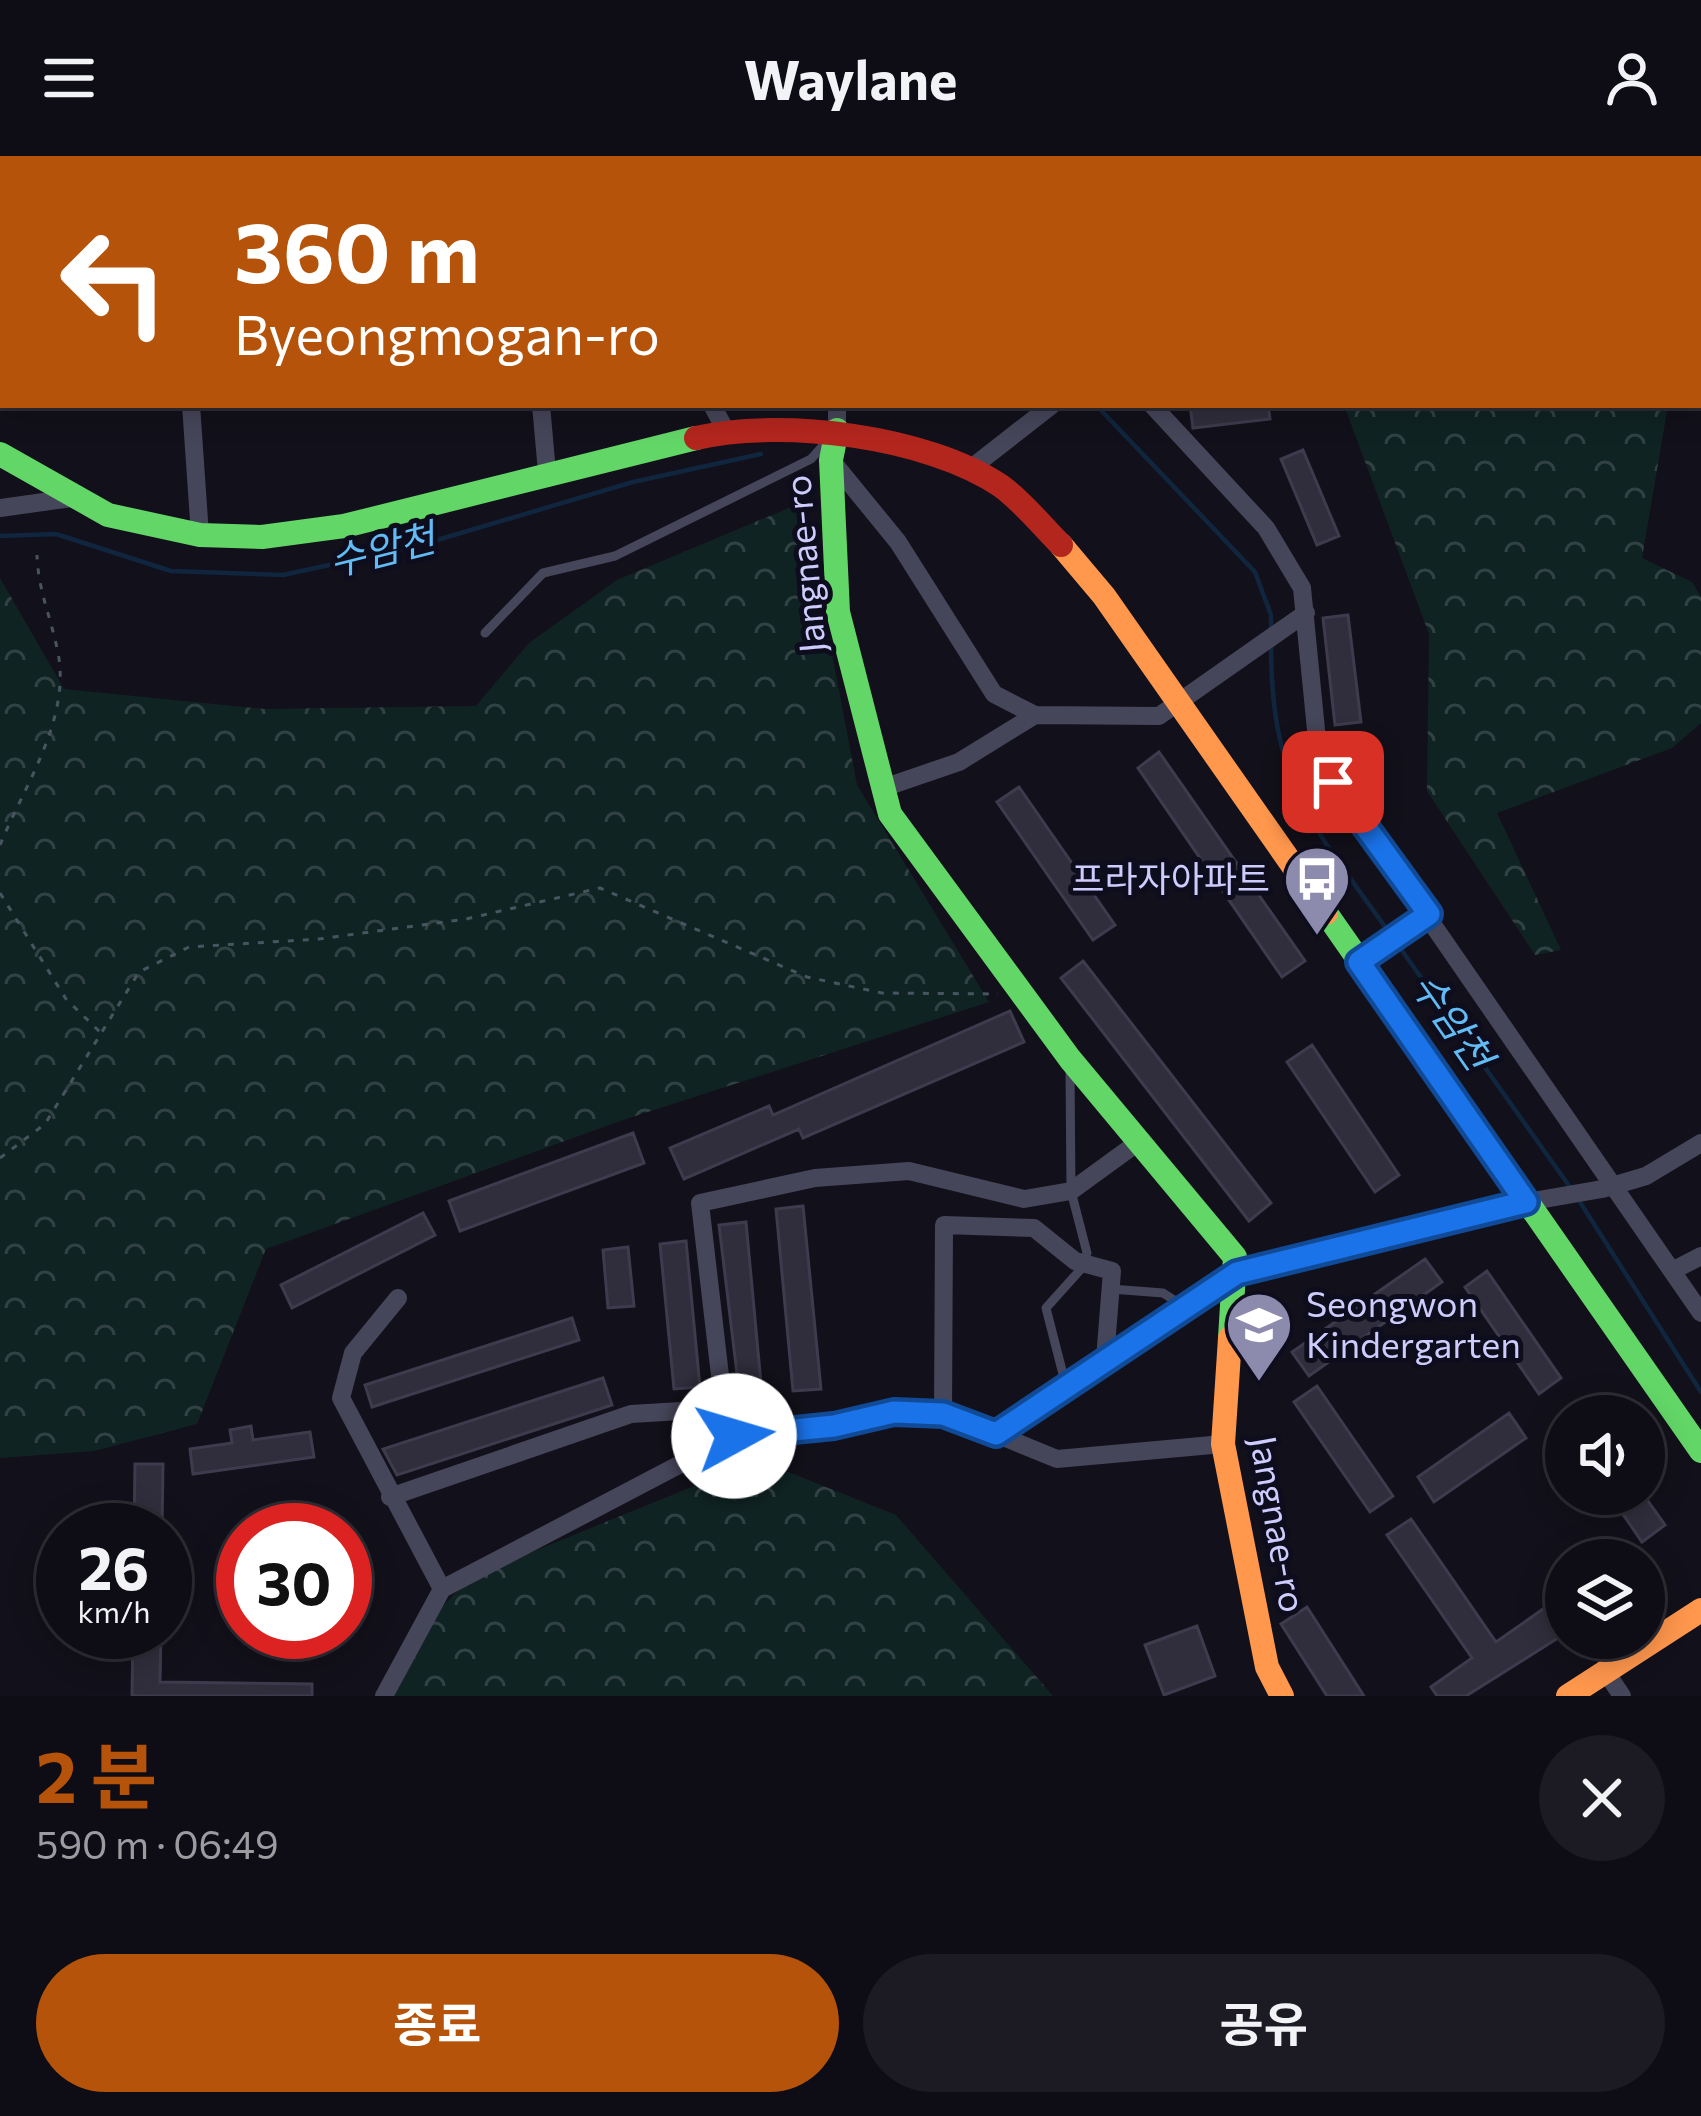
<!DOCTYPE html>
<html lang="ko">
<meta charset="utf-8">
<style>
:root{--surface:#0e0c14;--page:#1c1a22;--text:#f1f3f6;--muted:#9b9ba0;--line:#2e2c34;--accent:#b45309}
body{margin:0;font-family:Commissioner,"Noto Sans KR",sans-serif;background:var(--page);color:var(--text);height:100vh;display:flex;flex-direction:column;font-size:45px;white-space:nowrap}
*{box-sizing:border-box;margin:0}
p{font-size:39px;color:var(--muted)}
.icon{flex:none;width:66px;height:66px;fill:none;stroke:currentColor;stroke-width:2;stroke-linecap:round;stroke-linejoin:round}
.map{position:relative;height:1540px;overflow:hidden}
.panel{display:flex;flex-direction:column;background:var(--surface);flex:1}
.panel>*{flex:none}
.hud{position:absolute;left:0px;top:0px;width:1701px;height:252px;box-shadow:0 6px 30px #0003,0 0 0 3px var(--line);background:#b45309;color:#fff;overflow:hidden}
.tools{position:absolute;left:1545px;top:1239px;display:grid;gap:24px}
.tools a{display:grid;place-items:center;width:120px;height:120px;border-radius:50%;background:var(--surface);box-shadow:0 6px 30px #0003,0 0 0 3px var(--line);font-size:60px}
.speed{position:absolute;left:36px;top:1347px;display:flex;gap:24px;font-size:60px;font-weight:700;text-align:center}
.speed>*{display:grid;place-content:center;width:156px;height:156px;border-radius:50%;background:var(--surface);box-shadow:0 6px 30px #0003,0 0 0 3px var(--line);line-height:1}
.speed small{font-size:30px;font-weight:400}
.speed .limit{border:18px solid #d22;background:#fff;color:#111}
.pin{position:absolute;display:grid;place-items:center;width:102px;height:102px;color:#fff;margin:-51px;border-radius:24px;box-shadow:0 6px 18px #0006}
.me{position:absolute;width:132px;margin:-66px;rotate:84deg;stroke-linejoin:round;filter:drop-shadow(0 0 9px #0008)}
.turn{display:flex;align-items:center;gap:42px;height:252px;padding:0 36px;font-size:54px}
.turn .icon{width:156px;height:156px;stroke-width:2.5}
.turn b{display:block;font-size:84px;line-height:102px}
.round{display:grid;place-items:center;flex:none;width:126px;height:126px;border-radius:63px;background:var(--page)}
.summary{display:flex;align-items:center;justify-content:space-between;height:204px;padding:0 36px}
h1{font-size:72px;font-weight:700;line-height:90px;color:var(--accent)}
.button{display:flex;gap:24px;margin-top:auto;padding:24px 36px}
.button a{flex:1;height:138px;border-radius:72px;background:var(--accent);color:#fff;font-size:48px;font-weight:700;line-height:138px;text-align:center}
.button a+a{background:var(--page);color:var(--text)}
header{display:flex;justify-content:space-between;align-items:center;height:156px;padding:0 36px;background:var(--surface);font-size:54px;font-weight:700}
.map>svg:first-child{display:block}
</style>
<header><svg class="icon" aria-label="menu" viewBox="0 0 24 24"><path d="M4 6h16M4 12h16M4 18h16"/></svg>Waylane<svg class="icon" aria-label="person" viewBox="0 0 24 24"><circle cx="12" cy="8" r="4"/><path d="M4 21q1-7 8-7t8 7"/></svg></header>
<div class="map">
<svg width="1701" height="1540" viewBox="0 0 1701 1540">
<defs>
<pattern id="forest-crowns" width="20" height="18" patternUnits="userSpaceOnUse" patternTransform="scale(3)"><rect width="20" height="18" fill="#102323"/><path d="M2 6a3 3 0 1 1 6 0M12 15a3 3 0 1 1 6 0" fill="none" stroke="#324244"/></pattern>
</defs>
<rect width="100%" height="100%" fill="#12101a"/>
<path fill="url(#forest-crowns)" d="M1251,0H1701L1698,86V3Z
M1344,249H1668L1642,402L1692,426L1701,441V567L1672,592L1497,657L1561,794L1535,799L1427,635L1429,478Z
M803,346L857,629L989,846L620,965L266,1093L197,1268L94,1295L0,1302V422L64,533L264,553L476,550L529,487L617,424Z
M758,1304L896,1359L1053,1540H388L413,1479L473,1420Z"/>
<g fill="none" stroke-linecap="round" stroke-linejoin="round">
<path stroke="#10263e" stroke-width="4.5" d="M1096,249L1255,416L1271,459V477
M0,380L56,378L171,415L283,419L417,390L633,326L761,298
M1271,488C1271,631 1313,669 1391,779
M1398,789L1572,1034
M1578,1043L1701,1236"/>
</g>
<path fill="#302e3c" stroke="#3d3b4d" stroke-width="3" d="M1190,249H1268L1270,263L1193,272Z
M1303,294L1339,380L1317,389L1281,303Z
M1348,459L1361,566L1335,569L1323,462Z
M1159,596L1305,805L1282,821L1138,612Z
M1019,631L1115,769L1093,784L997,646Z
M1083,805L1271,1047L1249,1065L1061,822Z
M1010,855L1024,886L803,982L799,973L684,1023L670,992L769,950L773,959Z
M1312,889L1399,1019L1375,1036L1287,906Z
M633,977L644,1007L460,1075L449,1045Z
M803,1050L821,1233L793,1235L776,1053Z
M423,1057L435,1079L292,1152L281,1129Z
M746,1066L763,1249L741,1251L719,1069Z
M686,1085L700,1231L674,1233L660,1088Z
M628,1091L634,1150L608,1152L603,1094Z
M1425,1103L1442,1126L1309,1220L1292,1196Z
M1487,1115L1561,1222L1539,1238L1465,1131Z
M572,1162L579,1184L372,1251L365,1229Z
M603,1222L612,1249L397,1319L383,1293Z
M1317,1230L1393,1340L1370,1356L1294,1246Z
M1509,1257L1526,1282L1434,1346L1418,1321Z
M251,1270L253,1284L310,1276L314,1301L193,1318L190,1293L232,1287L230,1274Z
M135,1308H163L162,1374H134Z
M1609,1338H1643L1665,1369L1642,1386Z
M1411,1363L1496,1486L1566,1437V1477L1466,1540H1437L1431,1531L1472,1502L1387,1379Z
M1307,1451L1364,1540H1327L1281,1468Z
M1197,1470L1215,1520L1164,1539L1145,1489Z
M133,1476H161L160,1526L312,1528V1540H132Z"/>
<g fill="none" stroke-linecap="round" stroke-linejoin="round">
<path stroke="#485560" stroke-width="3" stroke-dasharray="6 9" stroke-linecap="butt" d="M0,689C25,628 73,560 57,492C50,459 38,433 37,399
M0,737L66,843L101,877
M0,1002L45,968L139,816L189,791L319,783L466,763L600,732L807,821L882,837L998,838"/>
<path stroke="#46465a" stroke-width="9" d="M1150,0L1152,3
M0,114L3,115
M485,477L543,417L615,400L811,303L829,283
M1111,1133L1163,1137L1185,1151
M1066,1230L1046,1152L1081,1113L1087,1097L1071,1035L1070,914"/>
<path stroke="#46465a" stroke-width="18" d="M175,0V3
M519,0V3
M662,0V3
M811,0V3
M954,0L955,3
M1205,0L1208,3
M0,164H3
M0,214L3,198
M191,249L200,379
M541,249L547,316
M712,249L726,275
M1152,249L1266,372L1302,432L1319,604L1701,1157
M837,274V249
M831,304L898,386L994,538L1035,559L1159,560L1306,457
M970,313L1052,249
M0,352L79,341
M883,632L959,606L1035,559
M1359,806L1428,758
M1672,1115L1701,1100
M398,1142L353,1197L341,1242L442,1433
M943,1258L944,1069L1034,1072L1075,1105L1112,1115L1105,1203
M996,1278L1057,1303L1223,1288
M734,1280L721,1228L700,1047L815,1022L909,1015L1024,1043L1071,1035L1137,987
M390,1341L631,1258L681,1255L721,1286
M1604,1513L1622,1540
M384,1540L442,1433L734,1280L834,1270L894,1256L943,1258L996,1278L1237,1117L1527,1046L1602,1033L1646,1020L1701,987"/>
<path stroke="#63d668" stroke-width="24" d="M837,274L831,304L838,456L890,658L1070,903L1235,1101L1230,1182
M0,298L108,359L200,379L262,381L344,370L696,282
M1326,757L1701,1295"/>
<path stroke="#ff974d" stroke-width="24" d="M1061,389L1104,440L1326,757
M1230,1182L1223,1288L1267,1511L1282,1540
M1568,1540L1701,1454"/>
<path stroke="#b3261e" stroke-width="24" d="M696,282C782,262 927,280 1001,330C1023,346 1042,370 1061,389"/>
</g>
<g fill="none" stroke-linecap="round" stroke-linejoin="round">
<g stroke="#114b97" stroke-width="30">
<path id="route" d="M734,1280L834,1270L894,1256L943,1258L996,1278L1237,1117L1526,1046L1359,806L1429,758L1333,626"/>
</g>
<use href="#route" stroke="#1a73e8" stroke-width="21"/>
</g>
<defs>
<g id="bus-pin" transform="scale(3.45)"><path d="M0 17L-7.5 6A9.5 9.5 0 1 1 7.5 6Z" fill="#8c8aad" stroke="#0e0d1d"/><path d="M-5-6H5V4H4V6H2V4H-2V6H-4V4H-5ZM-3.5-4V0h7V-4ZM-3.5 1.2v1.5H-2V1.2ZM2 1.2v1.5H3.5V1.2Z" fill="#fff"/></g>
<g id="school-pin" transform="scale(3.45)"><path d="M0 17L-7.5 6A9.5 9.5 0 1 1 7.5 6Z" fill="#8c8aad" stroke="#0e0d1d"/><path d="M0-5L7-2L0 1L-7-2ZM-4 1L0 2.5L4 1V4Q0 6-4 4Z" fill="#fff"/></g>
</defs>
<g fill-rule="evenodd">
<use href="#bus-pin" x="1317" y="723"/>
<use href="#school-pin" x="1259" y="1169"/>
</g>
<g text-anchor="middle" stroke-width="10" stroke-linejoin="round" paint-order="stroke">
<g font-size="36" fill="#ceccfc" stroke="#0e0d1d">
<text transform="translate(805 408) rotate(-95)" y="13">Jangnae-ro</text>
<text transform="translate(1278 1368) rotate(80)" y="13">Jangnae-ro</text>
</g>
<g font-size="36" fill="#ceccfc" stroke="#0e0d1d" text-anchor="end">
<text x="1270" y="736">프라자아파트</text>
<text x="1306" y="1161" text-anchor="start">Seongwon<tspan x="1306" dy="41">Kindergarten</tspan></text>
</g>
<g font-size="39" font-style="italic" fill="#61bbf5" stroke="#0e0d1d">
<text transform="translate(382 394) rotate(-14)" y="14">수암천</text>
<text transform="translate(1452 865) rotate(55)" y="14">수암천</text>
</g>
</g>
</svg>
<div class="tools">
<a><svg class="icon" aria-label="sound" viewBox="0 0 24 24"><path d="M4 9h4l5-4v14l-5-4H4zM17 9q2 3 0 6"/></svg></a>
<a><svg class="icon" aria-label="layers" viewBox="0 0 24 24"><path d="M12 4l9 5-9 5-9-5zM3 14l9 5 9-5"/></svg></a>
</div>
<div class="speed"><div>26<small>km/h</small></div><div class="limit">30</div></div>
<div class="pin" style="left:1333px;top:626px;background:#d93025"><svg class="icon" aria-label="arrive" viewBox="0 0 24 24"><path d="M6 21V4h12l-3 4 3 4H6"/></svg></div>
<svg class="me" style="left:734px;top:1280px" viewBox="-20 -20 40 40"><circle r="19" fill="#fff"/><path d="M0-13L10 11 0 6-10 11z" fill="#1a73e8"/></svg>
<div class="hud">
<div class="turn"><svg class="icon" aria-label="left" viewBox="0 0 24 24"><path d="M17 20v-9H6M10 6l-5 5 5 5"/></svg><div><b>360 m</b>Byeongmogan-ro</div></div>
</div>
</div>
<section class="panel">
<div class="summary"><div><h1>2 분</h1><p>590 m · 06:49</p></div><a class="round"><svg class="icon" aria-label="close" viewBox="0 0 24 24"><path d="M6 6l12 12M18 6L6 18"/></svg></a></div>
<div class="button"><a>종료</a><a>공유</a></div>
</section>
